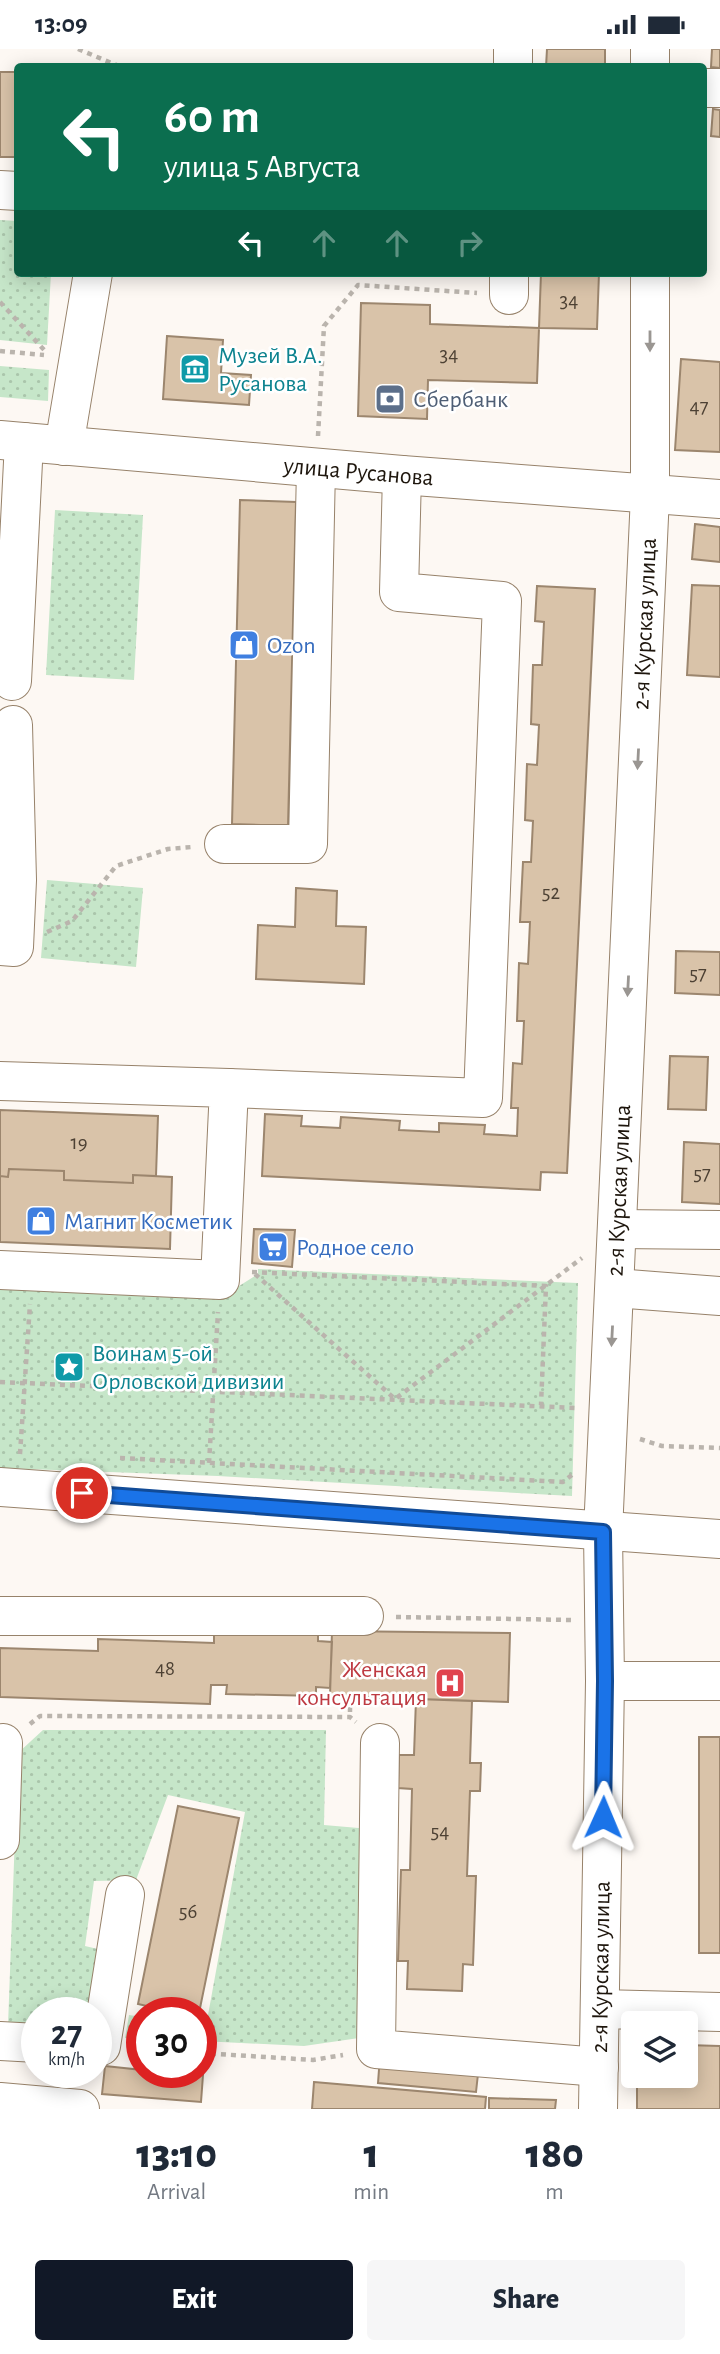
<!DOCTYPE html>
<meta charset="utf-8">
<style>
:root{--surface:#fff;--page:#f6f6f7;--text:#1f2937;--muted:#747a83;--accent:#111827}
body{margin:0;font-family:"Alegreya Sans",sans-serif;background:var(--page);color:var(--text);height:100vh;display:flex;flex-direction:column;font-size:26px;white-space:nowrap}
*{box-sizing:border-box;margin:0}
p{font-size:23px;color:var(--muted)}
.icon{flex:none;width:38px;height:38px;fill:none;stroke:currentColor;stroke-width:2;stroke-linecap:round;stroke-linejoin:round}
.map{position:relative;height:2060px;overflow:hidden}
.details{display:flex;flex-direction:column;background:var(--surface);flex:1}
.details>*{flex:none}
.hud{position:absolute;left:14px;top:14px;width:693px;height:214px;border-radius:7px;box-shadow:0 4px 18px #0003;background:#0b6e4f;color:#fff;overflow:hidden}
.fabs{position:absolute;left:621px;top:1962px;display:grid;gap:14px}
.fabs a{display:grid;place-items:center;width:77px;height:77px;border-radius:7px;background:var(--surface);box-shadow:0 4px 18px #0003;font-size:35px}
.speed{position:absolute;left:21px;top:1948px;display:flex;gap:14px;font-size:35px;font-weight:700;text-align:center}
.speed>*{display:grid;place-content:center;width:91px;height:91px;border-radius:50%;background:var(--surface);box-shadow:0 4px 18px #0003;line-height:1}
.speed small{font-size:18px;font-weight:400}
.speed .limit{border:10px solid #d22;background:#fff;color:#111}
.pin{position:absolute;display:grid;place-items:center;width:60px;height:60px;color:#fff;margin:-30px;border:4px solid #fff;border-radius:50%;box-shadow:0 2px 7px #0007}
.me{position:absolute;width:77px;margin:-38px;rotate:1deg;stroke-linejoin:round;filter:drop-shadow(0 0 5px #0008)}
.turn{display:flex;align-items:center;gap:24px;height:147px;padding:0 35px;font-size:32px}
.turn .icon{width:91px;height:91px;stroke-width:2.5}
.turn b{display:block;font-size:49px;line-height:60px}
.lanes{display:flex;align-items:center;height:66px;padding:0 35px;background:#0003;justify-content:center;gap:35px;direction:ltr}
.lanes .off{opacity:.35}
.eta{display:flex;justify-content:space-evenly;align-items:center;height:119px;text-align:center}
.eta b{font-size:42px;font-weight:800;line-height:49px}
.button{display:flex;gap:14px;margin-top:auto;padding:14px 35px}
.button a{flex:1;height:80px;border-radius:7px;background:var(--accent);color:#fff;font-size:28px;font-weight:800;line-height:80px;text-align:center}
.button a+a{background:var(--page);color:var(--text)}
.status{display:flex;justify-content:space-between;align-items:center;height:49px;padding:0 35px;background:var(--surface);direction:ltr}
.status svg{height:19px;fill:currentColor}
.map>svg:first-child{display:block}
</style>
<div class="status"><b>13:09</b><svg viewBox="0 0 49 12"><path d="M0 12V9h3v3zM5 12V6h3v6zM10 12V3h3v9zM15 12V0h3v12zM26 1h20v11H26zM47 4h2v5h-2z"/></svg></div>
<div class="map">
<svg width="720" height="2060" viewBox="0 0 720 2060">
<defs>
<pattern id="grass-dots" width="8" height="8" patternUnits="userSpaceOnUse" patternTransform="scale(1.75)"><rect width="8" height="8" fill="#c6e6c9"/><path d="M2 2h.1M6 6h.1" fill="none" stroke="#aac5ab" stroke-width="1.8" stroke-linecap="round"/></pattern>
</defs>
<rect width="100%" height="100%" fill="#fdf8f3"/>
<path fill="url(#grass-dots)" d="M0,171L17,172L18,224H51L47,296L0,291Z
M0,317L49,321L48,352L0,348Z
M55,461L143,466L134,631L46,626Z
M47,831L143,839L136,918L41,909Z
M258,1220L578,1234L572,1447L218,1427L0,1419V1230L236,1239L258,1225Z
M43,1681H326L324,1776L370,1780L359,1989L304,1997L201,1992V1977H206L245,1763L168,1746L136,1831L94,1832L85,1897L102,1901L89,1963L37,1964V1978L8,1977L18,1704Z
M129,1966L142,1968V1990L125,1989Z"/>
<path fill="#d9c3a9" stroke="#9c866e" stroke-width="2" d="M547,0H605V18H546Z
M712,0H720V19L711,18Z
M0,23H18V108H0Z
M713,60L720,61V88L711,87Z
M541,224H599L597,280L539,279Z
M361,254L430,256V275L539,279L537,334L428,331L427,370L358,367Z
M167,287L223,291L221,324L251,326L249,356L163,350Z
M681,310L720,313V403L675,401Z
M240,451L296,453L288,777L232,775Z
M695,475L720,478V513L692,510Z
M692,536L720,537V628L687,626Z
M537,537L595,540L567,1124L541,1123L540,1141L262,1127L265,1065L302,1067L301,1077L340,1079L341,1068L400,1072L399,1081L439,1083V1074L485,1076L484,1085L517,1087L518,1059H511L513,1014L522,1015L524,972H517L519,914L528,915L530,873H520L523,813H531L533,772L525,771L527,715L537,716L539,676L531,675L533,616H542L544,573L535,572Z
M296,839L337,842L336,877L366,878L364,935L256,930L258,876L295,878Z
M676,902L720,903V946L675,944Z
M670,1007L708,1008L706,1061L668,1060Z
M0,1061L158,1067L156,1127L133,1126V1134L64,1131V1122L9,1120L8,1128L0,1127Z
M684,1093L720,1095V1155L682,1153Z
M9,1120L64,1122V1131L133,1134V1126L172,1128L170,1200L0,1193V1127L8,1128Z
M254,1180L295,1181L292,1218L252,1214Z
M214,1582L318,1586V1592L332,1593L330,1639L316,1638V1647L226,1645L227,1636H211L210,1655L0,1648V1599L98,1602V1590L214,1594Z
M332,1582L510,1584L508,1653L330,1647Z
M416,1650L472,1652L470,1714H481L480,1742H470L467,1827H476L473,1916L463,1915L462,1942L407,1940L408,1912H398L401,1821H410L412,1740L398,1739L399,1706H414Z
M699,1688H720V1904H699Z
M178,1757L239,1769L199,1964H178L138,1955Z
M686,1996L720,1997V2060H637V2026H686Z
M380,2007L479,2016L476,2043L378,2034Z
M105,2017L142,2021V2023L203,2026L201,2053L102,2045Z
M314,2033L486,2048L485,2060H312Z
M489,2049L556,2051L555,2060H489Z"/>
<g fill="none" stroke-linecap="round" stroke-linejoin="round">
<g stroke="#97826a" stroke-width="40">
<g id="minor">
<path d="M650,0V18"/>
<path d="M513,18V0"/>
<path d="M704,39H720"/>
<path d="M0,141L18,142"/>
<path d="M509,246V224"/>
<path id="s1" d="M0,391L402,426L720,450"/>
<path d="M64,397L93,224"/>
<path d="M12,632L24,393"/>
<path d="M224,795H308L316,419"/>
<path d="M0,897L14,898L17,831L13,676"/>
<path d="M0,1032L229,1039L220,1231L0,1221"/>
<path d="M229,1039L483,1049L502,552L399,543L402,426"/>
<path d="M617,1180L720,1181"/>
<path d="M615,1239L720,1247"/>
<path d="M0,1567H364"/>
<path d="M605,1632H720"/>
<path d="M380,1694L376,2000L599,2018"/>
<path d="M0,1791L3,1694"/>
<path d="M600,1960L720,1963"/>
<path d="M0,1992L37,1994"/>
<path d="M96,1997H101L125,1846"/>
<path d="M0,2053L80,2060"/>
<path id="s2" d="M598,2060L605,1632L603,1483L650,446V224"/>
</g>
</g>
<g stroke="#97826a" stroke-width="40">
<path id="major" d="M0,1438L720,1490"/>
</g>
<path stroke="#bab4ad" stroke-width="4.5" stroke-dasharray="5 5" stroke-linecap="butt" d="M78,0L121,18
M0,253L46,303
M0,302L44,306
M318,387L324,277L358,236L477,244
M47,883L72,872L116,817L168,800L192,798
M252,1223L546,1237L541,1356
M255,1225L395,1350L582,1209
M0,1333L576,1359
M640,1390L662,1397L720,1399
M20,1405L30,1255
M120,1409L563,1433L573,1425
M209,1414L218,1263
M396,1568L573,1571
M350,1648V1668
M30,1675L40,1667L350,1668L356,1673
M201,2004L313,2011L343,2006"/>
<use href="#minor" stroke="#fff" stroke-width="38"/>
<use href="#major" stroke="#fff" stroke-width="38"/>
</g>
<defs><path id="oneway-solid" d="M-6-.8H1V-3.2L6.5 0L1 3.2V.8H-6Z" transform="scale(1.75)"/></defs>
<g fill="#9a9692">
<use href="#oneway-solid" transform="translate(650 292) rotate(90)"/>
<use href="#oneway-solid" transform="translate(638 710) rotate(93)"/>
<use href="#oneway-solid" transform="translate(628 937) rotate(93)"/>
<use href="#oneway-solid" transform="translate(612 1287) rotate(93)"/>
</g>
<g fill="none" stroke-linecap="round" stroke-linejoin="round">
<g stroke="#114b97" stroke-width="18">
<path id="route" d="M82,1444L603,1483L605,1632L603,1768"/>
</g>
<use href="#route" stroke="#1a73e8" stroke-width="12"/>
</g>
<defs>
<g id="museum-square" transform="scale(1.575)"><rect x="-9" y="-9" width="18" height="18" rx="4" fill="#0f9aa8" stroke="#fff"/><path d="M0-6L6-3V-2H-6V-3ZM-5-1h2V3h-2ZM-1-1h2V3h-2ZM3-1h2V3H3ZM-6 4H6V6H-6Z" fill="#fff"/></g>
<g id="bank-square" transform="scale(1.575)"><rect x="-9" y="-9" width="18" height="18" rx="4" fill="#5c6f8a" stroke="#fff"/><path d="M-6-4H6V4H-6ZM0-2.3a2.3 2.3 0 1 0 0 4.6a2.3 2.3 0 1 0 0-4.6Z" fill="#fff"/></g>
<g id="shop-square" transform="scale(1.575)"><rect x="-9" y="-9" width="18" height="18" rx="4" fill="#3f7fe0" stroke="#fff"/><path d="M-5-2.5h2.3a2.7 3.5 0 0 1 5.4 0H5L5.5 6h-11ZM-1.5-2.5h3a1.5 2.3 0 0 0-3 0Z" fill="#fff"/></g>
<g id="supermarket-square" transform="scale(1.575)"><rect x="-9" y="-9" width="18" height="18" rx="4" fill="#3f7fe0" stroke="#fff"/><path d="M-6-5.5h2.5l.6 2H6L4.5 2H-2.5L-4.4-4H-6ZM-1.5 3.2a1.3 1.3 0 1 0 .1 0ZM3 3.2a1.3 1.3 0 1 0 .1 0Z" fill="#fff"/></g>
<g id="sight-square" transform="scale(1.575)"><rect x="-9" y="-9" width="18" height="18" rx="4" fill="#0f9aa8" stroke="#fff"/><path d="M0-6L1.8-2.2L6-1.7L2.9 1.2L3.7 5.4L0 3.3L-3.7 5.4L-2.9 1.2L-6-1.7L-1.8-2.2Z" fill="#fff"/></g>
<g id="hospital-square" transform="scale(1.575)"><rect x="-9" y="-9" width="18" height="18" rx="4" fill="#e0444e" stroke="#fff"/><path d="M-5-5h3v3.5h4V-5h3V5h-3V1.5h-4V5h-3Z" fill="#fff"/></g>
</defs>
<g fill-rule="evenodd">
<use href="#museum-square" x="195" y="320"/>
<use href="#bank-square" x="390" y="350"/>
<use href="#shop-square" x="244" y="596"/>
<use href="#shop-square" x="41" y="1172"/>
<use href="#supermarket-square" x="273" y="1198"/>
<use href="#sight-square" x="69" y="1318"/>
<use href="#hospital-square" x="450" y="1634"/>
</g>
<g text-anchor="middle" stroke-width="5" stroke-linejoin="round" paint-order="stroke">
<g font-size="21" fill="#4d4134">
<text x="569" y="258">34</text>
<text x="449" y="312">34</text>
<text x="699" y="364">47</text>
<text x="551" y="850">52</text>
<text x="698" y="931">57</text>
<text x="79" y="1100">19</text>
<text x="702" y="1131">57</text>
<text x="165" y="1626">48</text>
<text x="440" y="1789">54</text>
<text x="188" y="1869">56</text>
</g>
<g font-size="24" fill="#0d838f" stroke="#fff" text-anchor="start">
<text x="218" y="314">Музей В.А.<tspan x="218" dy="28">Русанова</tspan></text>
<text x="92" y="1312">Воинам 5-ой<tspan x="92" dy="28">Орловской дивизии</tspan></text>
</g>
<g font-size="24" fill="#4e5e75" stroke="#fff" text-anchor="start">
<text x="413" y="358">Сбербанк</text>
</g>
<g font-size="24" fill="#1e160d" stroke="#fff">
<text dy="8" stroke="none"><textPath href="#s1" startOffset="360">улица Русанова</textPath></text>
<text dy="8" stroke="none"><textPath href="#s2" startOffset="1486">2-я Курская улица</textPath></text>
<text dy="8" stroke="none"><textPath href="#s2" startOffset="919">2-я Курская улица</textPath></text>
<text dy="8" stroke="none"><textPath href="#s2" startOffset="142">2-я Курская улица</textPath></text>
</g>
<g font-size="24" fill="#366cbe" stroke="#fff" text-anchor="start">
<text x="267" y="604">Ozon</text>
<text x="64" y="1180">Магнит Косметик</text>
<text x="296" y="1206">Родное село</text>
</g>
<g font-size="24" fill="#be3a42" stroke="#fff" text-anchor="end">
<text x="427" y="1628">Женская<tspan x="427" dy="28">консультация</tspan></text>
</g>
</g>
</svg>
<div class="fabs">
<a><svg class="icon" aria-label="layers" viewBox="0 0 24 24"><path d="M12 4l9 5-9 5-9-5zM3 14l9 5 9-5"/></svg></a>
</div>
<div class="speed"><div>27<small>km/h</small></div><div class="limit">30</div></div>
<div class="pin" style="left:82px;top:1444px;background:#d93025"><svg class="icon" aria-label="arrive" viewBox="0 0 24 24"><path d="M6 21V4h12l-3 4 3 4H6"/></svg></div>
<svg class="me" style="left:603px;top:1768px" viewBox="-20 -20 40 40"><path d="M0-17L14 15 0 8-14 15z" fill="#1a73e8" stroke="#fff" stroke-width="4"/></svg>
<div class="hud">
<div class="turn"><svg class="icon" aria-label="left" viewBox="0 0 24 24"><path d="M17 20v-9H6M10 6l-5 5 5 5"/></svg><div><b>60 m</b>улица 5 Августа</div></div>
<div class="lanes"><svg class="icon" aria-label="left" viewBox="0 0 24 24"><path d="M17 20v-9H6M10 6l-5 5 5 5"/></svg><svg class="icon off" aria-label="ahead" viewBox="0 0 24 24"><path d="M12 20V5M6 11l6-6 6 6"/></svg><svg class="icon off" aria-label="ahead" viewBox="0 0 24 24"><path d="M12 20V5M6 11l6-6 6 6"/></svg><svg class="icon off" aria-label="right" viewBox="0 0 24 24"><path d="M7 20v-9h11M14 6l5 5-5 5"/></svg></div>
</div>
</div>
<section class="details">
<div class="eta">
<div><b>13:10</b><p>Arrival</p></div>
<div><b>1</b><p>min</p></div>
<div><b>180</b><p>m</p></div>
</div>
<div class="button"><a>Exit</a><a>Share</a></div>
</section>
